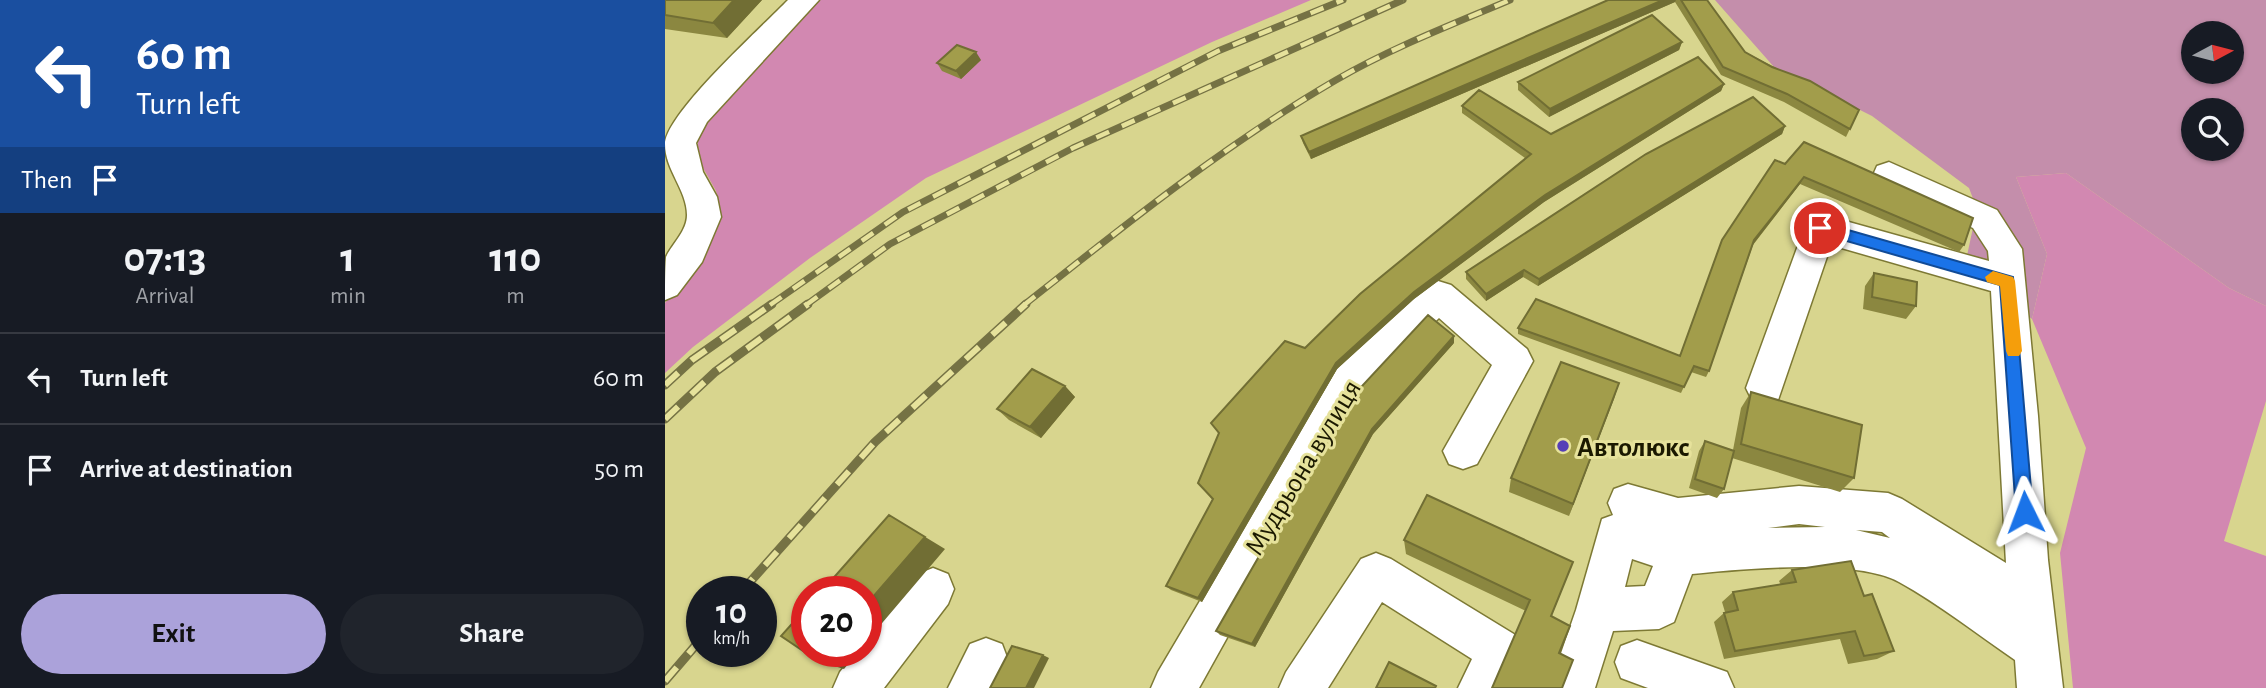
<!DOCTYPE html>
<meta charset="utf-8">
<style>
:root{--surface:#171b24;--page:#20242c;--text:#f1f3f6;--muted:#9ea1a6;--line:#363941;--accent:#aba2da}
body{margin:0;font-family:"Alegreya Sans",sans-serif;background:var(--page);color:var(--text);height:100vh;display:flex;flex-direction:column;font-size:26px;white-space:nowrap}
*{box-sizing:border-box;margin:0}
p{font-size:23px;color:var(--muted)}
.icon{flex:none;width:38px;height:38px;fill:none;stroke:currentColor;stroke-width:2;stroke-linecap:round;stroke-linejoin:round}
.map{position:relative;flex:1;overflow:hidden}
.side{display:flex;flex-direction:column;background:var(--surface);width:665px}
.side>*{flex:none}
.hud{background:#1a4fa0;color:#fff;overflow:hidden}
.needle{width:46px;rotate:83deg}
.fabs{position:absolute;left:1516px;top:21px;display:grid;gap:14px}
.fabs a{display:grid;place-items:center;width:63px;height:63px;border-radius:50%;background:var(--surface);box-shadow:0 2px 5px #0004;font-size:35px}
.speed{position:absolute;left:21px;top:576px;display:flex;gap:14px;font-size:35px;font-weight:700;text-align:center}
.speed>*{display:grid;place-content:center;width:91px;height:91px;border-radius:50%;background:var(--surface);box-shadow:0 2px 5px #0004;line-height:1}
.speed small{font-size:18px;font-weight:400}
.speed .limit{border:10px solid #d22;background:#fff;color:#111}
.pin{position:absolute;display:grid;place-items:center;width:60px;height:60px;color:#fff;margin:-30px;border:4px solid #fff;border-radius:50%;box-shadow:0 2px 7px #0007}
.me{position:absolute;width:77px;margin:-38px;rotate:357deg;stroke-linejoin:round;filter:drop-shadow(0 0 5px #0008)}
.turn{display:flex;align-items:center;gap:24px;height:147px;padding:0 21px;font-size:32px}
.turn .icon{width:91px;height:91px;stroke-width:2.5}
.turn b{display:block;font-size:49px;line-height:60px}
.then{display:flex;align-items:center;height:66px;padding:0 21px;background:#0003;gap:14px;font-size:26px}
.eta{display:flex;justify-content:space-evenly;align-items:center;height:119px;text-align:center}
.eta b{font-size:42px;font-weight:700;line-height:49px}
.action{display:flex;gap:14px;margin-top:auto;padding:14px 21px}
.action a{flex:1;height:80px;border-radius:42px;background:var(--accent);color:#111;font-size:28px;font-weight:700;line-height:80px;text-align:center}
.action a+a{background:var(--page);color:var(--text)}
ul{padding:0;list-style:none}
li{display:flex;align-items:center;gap:21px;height:91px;padding:0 21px;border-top:2px solid var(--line)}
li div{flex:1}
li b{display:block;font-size:26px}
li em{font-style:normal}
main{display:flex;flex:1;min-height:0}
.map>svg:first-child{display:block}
</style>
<main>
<section class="side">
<div class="hud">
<div class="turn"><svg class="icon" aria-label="left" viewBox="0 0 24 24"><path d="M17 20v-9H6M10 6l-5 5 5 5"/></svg><div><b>60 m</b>Turn left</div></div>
<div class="then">Then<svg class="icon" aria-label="arrive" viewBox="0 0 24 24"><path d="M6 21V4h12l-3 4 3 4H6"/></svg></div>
</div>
<div class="eta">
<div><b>07:13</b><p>Arrival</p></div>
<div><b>1</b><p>min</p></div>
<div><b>110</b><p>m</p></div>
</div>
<ul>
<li><svg class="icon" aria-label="left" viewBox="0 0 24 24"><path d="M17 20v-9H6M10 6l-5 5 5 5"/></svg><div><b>Turn left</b></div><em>60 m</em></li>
<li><svg class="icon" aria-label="arrive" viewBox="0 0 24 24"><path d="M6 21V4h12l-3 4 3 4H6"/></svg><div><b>Arrive at destination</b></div><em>50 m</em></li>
</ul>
<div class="action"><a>Exit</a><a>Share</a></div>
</section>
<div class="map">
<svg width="1601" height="688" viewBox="0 0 1601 688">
<rect width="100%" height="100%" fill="#d8d58e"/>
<path fill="#c48eab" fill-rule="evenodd" d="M1050,0H1601V306L1564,288L1401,173L1351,177L1382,254L1367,319L1300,265L1312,209L1304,188L1207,116L1109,67ZM1528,33H1566V72H1528ZM1528,110H1566V149H1528Z"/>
<path fill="#d288b1" d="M151,0H646L547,42L261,178L145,258L28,347L0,373V303L39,252L55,216L51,191L37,166L32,141L46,113Z
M1401,173L1564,288L1601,306V401L1559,541L1601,556V688H1408L1395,553L1421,448L1367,319L1382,254L1351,177Z"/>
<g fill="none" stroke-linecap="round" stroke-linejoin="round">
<g stroke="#7d7934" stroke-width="3">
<path id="minor" d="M123,0H154L42,122L31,143L38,172L52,197L56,217L37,262L12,295L0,300C0,288 0,268 1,257C7,244 22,231 22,215C22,190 0,170 0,144C1,113 98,26 123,0Z
M1224,162L1332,210L1357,249L1373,416L1383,560L1398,688H1352L1350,660C1312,634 1274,604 1234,582C1190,558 1078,569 1027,574L1009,622L994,629L948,631L930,688H884L911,610L937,519L948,515L943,503L949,489L963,484L1013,498L1134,486L1223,493L1237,499L1341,563L1326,291L1166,245L1113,400L1100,405L1087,400L1081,388L1143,218L1155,214L1324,261L1323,251L1308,228L1212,184L1208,175L1212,166ZM1134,524L1160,527L1103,528ZM1191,530L1217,532L1225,538ZM967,559L988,566L980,586L960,587Z
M773,281L786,285L862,349L868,361L812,464L798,469L784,464L778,451L827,365L774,318L701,388L534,688H486L493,672L675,364L760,285Z
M711,553L726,559L852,636L858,652L841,688H793L807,659L717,602L663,688H614L621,672L696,559Z
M268,568L283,574L289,589L283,604L219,688H168L175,672L192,651H201V639L253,574Z
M321,638L337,644L343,660L330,688H283L305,644Z
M972,640L1062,672L1069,688H983L956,678L950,662L956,646Z"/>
</g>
<use href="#minor" fill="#fff" fill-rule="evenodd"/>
<g stroke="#757244" stroke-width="7">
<path id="rail-far1" d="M105,305L238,212L553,51L678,0
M141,305L225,244L408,148L738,0
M359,305C460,225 559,145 671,80C726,48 786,25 845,0"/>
</g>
<g stroke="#757244" stroke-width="9">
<path id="rail" d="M0,385L27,360L107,304
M0,419L50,372L143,304
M76,592L210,442L361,304
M0,681L37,638"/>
</g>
<use href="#rail-far1" stroke="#e6e29b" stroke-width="4.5" stroke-dasharray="14" stroke-linecap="butt"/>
<use href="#rail" stroke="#e6e29b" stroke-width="6" stroke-dasharray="18" stroke-linecap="butt"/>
</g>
<path fill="#8b8740" d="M0,0H97L62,38L0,29Z
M943,0H1042L1080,52L1194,110L1181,137L1119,102L1056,75L1010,2L646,159L638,143L636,136Z
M1017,42L1014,50L884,117L853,90V82Z
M316,60L296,79L277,71L272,63Z
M1059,84L1056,91L879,202L749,299L672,369L537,602L506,590L501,586L548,500L533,483L554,434L546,423L640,348L860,158L797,113V106L886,134Z
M1120,126L1117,134L873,286L858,277L821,301L801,279V272Z
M1110,160L1299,245L1294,252L1135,184L1088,245L1044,371L1041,377L1026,372L1016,393L853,334V328L1015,356Z
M1209,273L1251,306L1241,319L1198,309L1200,286Z
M789,343L708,434L590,647L555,635L551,631L684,400Z
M954,383L904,516L844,492L846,478Z
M400,386L410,397L376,438L344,420L332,409Z
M1086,392L1189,478L1175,492L1067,458L1059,489L1052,498L1024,488L1034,451L1040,441L1068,450L1076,408Z
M739,540L908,562L886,617L894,653L861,611L741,554Z
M1127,570L1199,596L1229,651L1212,659L1183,664L1175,639L1059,659L1049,622L1060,612L1057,602L1068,592L1116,585L1114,581Z"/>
<path fill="#716e34" d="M69,0H97L62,38L48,23Z
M998,0H1011L1010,2L646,159L644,152Z
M1017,42L1014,50L884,117L885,109Z
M311,52L316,60L296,79L291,71Z
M1059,84L1056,91L879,202L749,299L672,369L537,602L533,598L671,363L749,292L880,195Z
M1120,126L1117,134L873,286L874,279Z
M1139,177L1135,184L1086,247L1089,240Z
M859,270L858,277L821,301V294Z
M789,336V343L708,434L590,647L587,644L707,429Z
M954,383L949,399L904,516L908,504Z
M400,386L410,397L376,438L365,427Z
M224,515L280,549L201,642V605Z
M162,651H194L179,669L153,661Z
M378,655L384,658L369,688H361Z"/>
<path fill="#a29d4b" stroke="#716e34" stroke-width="2" d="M0,0H69L48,23L0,15Z
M943,0H998L644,152L636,136Z
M1016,0H1042L1080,52L1107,67L1145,81L1194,110L1185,129L1122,94L1058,67Z
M987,15L1017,42L885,109L853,82Z
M292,45L311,52L291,71L272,63Z
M1033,57L1059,84L880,195L749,292L671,363L533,598L501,586L548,499L533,483L554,433L546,423L620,341L640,348L695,294L866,154L797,106L814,90L886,134Z
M1088,97L1120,126L874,279L859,270L821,294L801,272L981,154Z
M1139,142L1308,218L1299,245L1139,177L1089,240L1044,371L1029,366L1019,387L853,328L871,299L1015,356L1057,240L1110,160L1120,164Z
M1209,273L1252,282L1251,306L1207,297Z
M763,315L789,336L707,429L587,644L551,631L684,400Z
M896,362L954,383L908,504L846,478Z
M367,369L400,386L365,427L332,409Z
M1086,392L1197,425L1189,478L1076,444Z
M1040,441L1069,451L1059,489L1030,479Z
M762,495L908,562L886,616L905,626L894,653L908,660L897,688H827L865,600L739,540Z
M224,515L260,537L201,605V592H156Z
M1186,561L1199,596L1207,594L1229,651L1199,656L1190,631L1070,651L1059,613L1073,610L1068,592L1131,582L1127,570Z
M142,607V651H162L153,661L116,636Z
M347,646L378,655L361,688H325Z
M724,662L771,686L770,688H711Z"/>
<path fill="#1a73e8" stroke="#114b97" stroke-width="2" d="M1155,222L1348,277L1368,512L1366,518L1360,520L1353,518L1351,512L1335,285L1150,232L1147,228L1150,224Z"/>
<path fill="#f59e0b" d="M1328,271L1348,277L1350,281L1357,351L1354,356H1343L1341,351L1335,286L1322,282L1320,277Z"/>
<circle fill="#553fb7" stroke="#e6e29b" stroke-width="2.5" cx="898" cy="446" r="7"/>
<g text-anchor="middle" stroke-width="6" stroke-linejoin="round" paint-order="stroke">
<g font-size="28" font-weight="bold" fill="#1b1900" stroke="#e6e29b" text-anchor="start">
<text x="912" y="456">Автолюкс</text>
</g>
<g font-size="28" fill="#1b1900" stroke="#e6e29b">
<text transform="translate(637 467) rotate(-59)" y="10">Мудрьона вулиця</text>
</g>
</g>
</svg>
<div class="fabs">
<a><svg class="needle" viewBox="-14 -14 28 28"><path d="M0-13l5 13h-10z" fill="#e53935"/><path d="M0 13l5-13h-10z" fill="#9ea1a6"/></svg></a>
<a><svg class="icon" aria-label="search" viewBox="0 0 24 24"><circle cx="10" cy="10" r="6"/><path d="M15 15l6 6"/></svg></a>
</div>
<div class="speed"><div>10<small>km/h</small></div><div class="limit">20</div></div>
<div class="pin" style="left:1155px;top:228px;background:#d93025"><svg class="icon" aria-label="arrive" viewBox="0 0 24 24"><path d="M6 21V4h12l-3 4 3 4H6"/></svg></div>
<svg class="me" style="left:1360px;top:512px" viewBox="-20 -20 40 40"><path d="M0-17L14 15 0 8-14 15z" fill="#1a73e8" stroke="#fff" stroke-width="4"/></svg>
</div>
</main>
